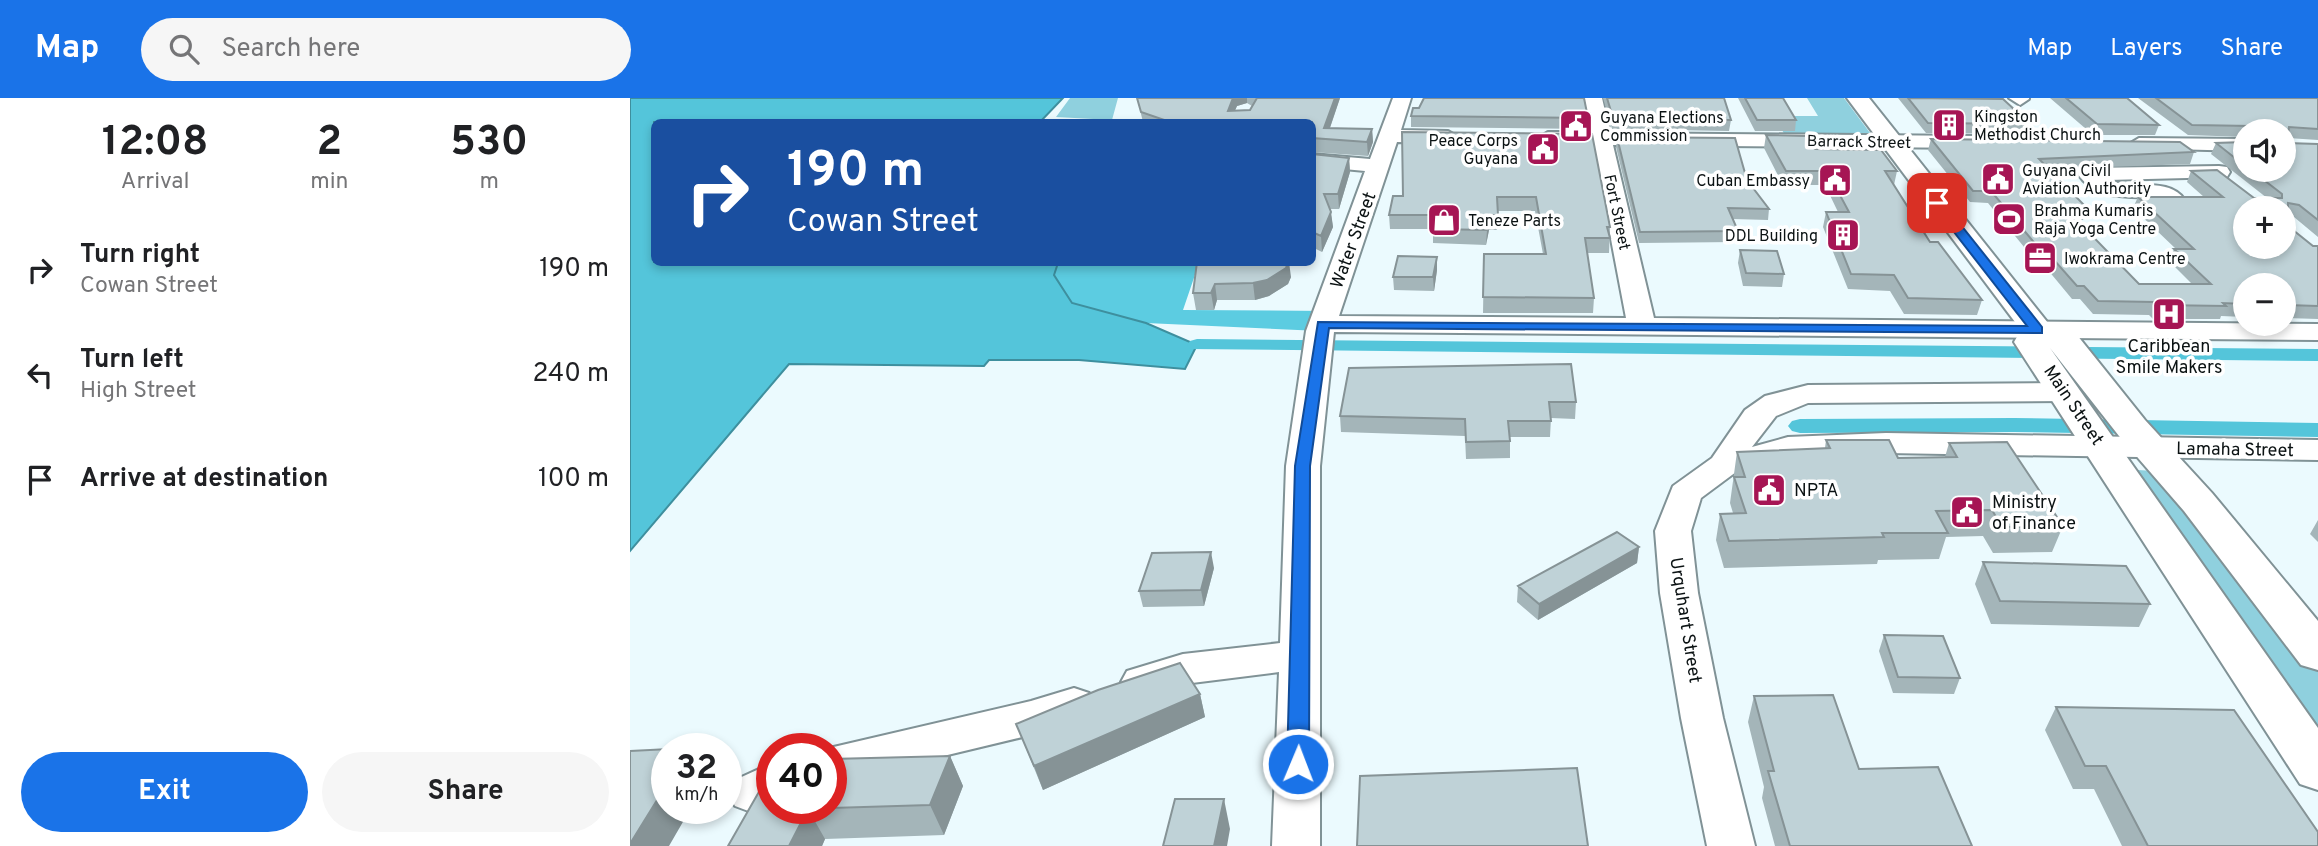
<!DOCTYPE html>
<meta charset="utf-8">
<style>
:root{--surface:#fff;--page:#f6f6f6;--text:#202124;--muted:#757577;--accent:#1a73e8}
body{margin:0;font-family:Overpass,sans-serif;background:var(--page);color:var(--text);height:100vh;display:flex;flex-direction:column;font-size:26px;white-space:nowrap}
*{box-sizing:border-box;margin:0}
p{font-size:23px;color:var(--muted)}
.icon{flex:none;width:38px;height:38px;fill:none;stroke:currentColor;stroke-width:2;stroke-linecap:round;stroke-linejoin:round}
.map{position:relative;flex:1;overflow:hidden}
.sheet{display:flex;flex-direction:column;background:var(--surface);width:630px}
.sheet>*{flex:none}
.banner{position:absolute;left:21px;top:21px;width:665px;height:147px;border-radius:10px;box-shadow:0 4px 10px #0003;background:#1a4fa0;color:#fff;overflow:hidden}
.fabs{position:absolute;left:1603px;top:21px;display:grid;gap:14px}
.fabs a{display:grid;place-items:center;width:63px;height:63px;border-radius:50%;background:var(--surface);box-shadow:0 4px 10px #0003;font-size:35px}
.speed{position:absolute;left:21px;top:635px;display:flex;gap:14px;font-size:35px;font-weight:700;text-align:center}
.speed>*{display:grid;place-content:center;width:91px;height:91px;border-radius:50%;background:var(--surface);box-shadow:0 4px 10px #0003;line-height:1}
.speed small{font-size:18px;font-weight:400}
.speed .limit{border:10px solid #d22;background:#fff;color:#111}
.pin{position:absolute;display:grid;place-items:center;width:60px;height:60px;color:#fff;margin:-30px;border-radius:14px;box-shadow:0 4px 10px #0006}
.me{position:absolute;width:77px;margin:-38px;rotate:1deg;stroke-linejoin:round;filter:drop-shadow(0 0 5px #0008)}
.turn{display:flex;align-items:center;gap:24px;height:147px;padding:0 21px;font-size:32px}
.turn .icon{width:91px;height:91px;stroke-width:2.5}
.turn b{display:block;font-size:49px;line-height:60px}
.eta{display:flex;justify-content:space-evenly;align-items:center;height:119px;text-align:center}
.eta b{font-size:42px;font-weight:700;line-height:49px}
.cta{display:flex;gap:14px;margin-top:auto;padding:14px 21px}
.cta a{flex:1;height:80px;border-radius:42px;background:var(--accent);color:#fff;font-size:28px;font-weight:700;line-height:80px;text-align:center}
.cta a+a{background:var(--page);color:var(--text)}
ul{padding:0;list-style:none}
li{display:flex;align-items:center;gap:21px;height:105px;padding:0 21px}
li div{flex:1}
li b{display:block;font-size:26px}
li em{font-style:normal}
header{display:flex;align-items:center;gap:42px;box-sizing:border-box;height:98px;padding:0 35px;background:var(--accent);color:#fff}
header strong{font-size:33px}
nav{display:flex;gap:38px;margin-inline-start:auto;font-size:24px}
.search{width:490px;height:63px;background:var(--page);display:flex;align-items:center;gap:18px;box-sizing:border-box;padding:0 24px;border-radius:38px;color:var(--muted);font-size:26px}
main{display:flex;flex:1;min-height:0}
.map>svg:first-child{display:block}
</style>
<header>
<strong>Map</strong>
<div class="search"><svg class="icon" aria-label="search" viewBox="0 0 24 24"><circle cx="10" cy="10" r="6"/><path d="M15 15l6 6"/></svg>Search here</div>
<nav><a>Map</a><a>Layers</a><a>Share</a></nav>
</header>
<main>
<section class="sheet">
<div class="eta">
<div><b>12:08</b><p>Arrival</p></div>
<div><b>2</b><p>min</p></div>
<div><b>530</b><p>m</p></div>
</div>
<ul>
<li><svg class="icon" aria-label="right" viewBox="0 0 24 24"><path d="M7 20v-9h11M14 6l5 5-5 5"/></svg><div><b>Turn right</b><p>Cowan Street</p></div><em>190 m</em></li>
<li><svg class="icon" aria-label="left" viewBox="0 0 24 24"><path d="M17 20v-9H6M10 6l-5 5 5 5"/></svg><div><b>Turn left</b><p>High Street</p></div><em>240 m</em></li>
<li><svg class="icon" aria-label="arrive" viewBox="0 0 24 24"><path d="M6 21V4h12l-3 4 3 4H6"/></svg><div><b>Arrive at destination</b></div><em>100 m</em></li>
</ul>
<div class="cta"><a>Exit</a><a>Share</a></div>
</section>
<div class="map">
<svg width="1688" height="748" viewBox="0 0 1688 748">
<rect width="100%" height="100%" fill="#ebfafe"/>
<path fill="#8fd0de" d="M440,0H488L482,22L426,19Z
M1177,0H1214L1243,39H1156L1144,18H1188Z
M1508,372L1524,373L1538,379L1688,572V651L1499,375Z"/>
<path fill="#5ccce1" d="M428,165H569L553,212L698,213L690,233L516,225L442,205L424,177Z"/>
<path fill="#54c5da" stroke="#3e8f9e" stroke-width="2" d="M0,0H433L410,24H24V164L428,165L424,177L442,205L516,225L567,247L555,271L449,262H359L354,268L159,266L0,453Z"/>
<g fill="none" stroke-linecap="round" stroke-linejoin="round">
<path fill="#54c5da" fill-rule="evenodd" d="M567,241L1688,251V263L560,251L557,247L560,243Z
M1384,320L1688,325V339L1384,334L1170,335L1162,333L1158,328L1162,323L1170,321Z"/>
<g stroke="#809296" stroke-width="4">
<path id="minor" d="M763,0H781L771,32L818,33L828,39L818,45L767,44L709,218L996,220L963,46H918L908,40L918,34H960L954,0H972L980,35L1347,38L1357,44L1347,50L983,47L1024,220L1688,226V242L704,234L690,368V748H642L649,574L554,586L512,600L497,595L491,584L497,573L553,556L650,545L656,368L676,233L735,73L682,68V56L740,61Z
M1379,0H1399V1L1390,7Z
M1509,40L1615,41V53L1502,50L1499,46Z
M1589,68L1597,69L1600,74L1597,79L1478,82C1501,94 1538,77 1555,102L1544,109C1537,107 1531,102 1524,101C1494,96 1468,105 1448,76L1459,70Z
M1435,285L1446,288L1450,294L1446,300L1435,303L1178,305L1146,318L1122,349L1158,339L1256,335L1688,342V362L1256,355L1160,359L1106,374L1071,400L1061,433L1068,495L1093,620L1125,748H1077L1051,620L1030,495L1025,433L1043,388L1082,360L1115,312L1135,298L1178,287Z
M444,590L459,595L465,606L459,617L401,637L201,685V651H195L401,603Z
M142,665V706L121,714L105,708L98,695L105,682Z"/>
</g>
<g stroke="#809296" stroke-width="4">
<path id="major" d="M1217,0H1239L1418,225L1447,237L1515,322L1582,395L1688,523V572L1671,567L1554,413L1489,338L1420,250L1688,630V692L1670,686L1384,244L1391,232Z"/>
</g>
<use href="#minor" fill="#fff" fill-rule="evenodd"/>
<use href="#major" fill="#fff" fill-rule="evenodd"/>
</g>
<path fill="#a4b5b9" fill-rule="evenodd" d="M507,0H710L700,30L742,31L743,44L738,58L682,54V24H513ZM617,5L622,8L620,12H605L607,8Z
M973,0H1094L1101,22L1099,33L982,31Z
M1108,0H1153L1166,22L1165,33H1125Z
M1268,0H1339L1400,26L1397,36L1296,35Z
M1420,0H1497L1529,27L1525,37H1463Z
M1508,0H1688V42L1658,40L1657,45L1688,46V139L1664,119L1658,118V128L1683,148H1688V221L1654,220V187H1615V219L1591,218L1590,221H1523L1519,217L1463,216L1450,201H1442L1413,166H1408L1358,105L1340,104L1298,52L1301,41L1564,54L1560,66L1420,71L1457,110L1453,122H1447L1509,186H1562L1539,163L1544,151H1546L1503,110L1508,99H1574L1557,84L1561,73L1624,100H1637L1581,56L1586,45L1615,44V72H1654V33H1615V39L1558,37Z
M781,18L958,20L957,31L781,29Z
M772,34L980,129L979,155H957L964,200L963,215H853L854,156H913L905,113H868L867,132H859L856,147L803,145V131H760L759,117L773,98Z
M1136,37L1267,73L1264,87L1300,144L1352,202L1347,217L1274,216L1260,193L1218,191L1193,129L1196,114H1208L1195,87H1153L1134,50Z
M987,39L1117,82L1139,111L1138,122L1103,121L1108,133L1106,144L1009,145L986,49Z
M682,56L719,60L720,74L709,111H700L703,129L692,154L682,149Z
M1110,152L1154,176L1152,189L1113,188L1108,165Z
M807,159V172L804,193L764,192L763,179Z
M567,164L661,179L658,186L639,198L625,202H587L584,212H566L563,195Z
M719,270L946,304L945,321L921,320L920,339H880V360L836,361L835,338L711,334L710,318Z
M1196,342L1268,360L1315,359L1319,345L1433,428L1422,454L1363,455L1353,438L1316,439L1309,461L1248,462L1247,466L1094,470L1086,442L1090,416L1103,415L1100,405L1107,354L1195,350Z
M1688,422V444L1680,436Z
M1009,449L1007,465L908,522L887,504L888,488Z
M1353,464L1520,506L1509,529L1361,526L1345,486Z
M584,470L574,508L513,509L509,493Z
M1254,537L1330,580L1324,596L1263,595L1249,553Z
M570,596L575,619L413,692L386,626Z
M1124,598L1229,671L1342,748H1145L1132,700L1134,689L1118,624Z
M1426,609L1688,748H1492L1464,691H1443L1415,632Z
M320,658L333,688L314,737L195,741L192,748H98L142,710H201V661Z"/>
<path fill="#869396" d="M603,0H617V5L607,8L600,24L598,13Z
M705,0H710L696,41L694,30Z
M742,31L743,44L738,58L737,44Z
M719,60L720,74L709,111L708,96Z
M701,114L703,129L692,154L691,138Z
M859,117V132L856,147L857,132Z
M807,159V172L804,193L803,179Z
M659,164L661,179L658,186L639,198L625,202L623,185Z
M585,186L587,202L584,212L581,195Z
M1009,449L1007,465L908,522L909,506Z
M581,454L584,470L574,508L571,492Z
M570,596L575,619L413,692L404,668Z
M320,658L333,688L314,737L300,707Z
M37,686V710H61L39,748H0V746Z
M594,701L600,731L597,748H584Z
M178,711L195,741L192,748H159Z"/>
<path fill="#bfd2d7" stroke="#869396" stroke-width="2" fill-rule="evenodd" d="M507,0H603L598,13L620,12L627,0H705L694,30L742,31L737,44L682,40V24H540L511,14Z
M794,0H954L958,20L781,18L783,10H789Z
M977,0H1094L1101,22L983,20Z
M1115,0H1153L1166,22H1127Z
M1278,0L1373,1L1400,26L1298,25Z
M1436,0H1497L1529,27L1467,26Z
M1526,0H1688V31L1659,29L1657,45L1688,46V122L1669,107L1658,105V128L1683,148H1688V208L1654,207V187H1615V206L1593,205L1596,208L1528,207L1525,204L1468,203L1454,188H1447L1417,154H1412L1361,93H1343L1301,41L1550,44L1564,54L1409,61L1457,110L1438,109L1443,115H1440L1509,186H1581L1544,151H1564L1508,99H1593L1561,73L1587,72L1624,100H1652V96L1621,72H1654V33H1621V28L1562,27ZM1615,110H1654V149H1615Z
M772,34L962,36L980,129H977L980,140H955L964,200L853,199L854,156H916L906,99H867L868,117H859L857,132L803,131L806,117H759L763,98H773Z
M1136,37L1177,38L1185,51L1251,52L1267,73H1255L1300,144H1308L1352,202L1278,200L1264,177L1221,176L1196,114H1219L1197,73H1156Z
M987,39L1105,40L1117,82L1139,111L1098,110L1108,133L1010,134Z
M1615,44V68L1586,45Z
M682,56L719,60L708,96H694L701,114L691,138L682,134Z
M1110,152L1147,153L1154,176L1116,175Z
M768,158L807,159L803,179H763Z
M658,164L656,170L637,182L623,185L585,186L581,195H563L567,164Z
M941,266L946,304H919L921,323H878L880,343L836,344L835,321L710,318L719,270Z
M1196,342H1259L1268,360L1327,359L1319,345L1377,344L1433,428L1372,429L1362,412L1306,413L1318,435H1252L1254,439L1099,443L1090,416L1116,415L1104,379H1115L1107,354L1200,350Z
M987,434L1009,449L909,506L888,488Z
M581,454L571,492L509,493L522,455Z
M1353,464L1496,468L1520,506L1370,503Z
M1254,537L1313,538L1330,580L1268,579Z
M550,565L570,596L404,668L386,626L468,592Z
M1203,597L1229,671L1308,669L1342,748H1160L1138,673H1144L1124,598Z
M1426,609L1604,612L1688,734V748H1518L1476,668H1455Z
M59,650V651H37V686L0,746V653Z
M320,658L300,707L201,710V661Z
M947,670L958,748H727L730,678Z
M142,671V710H185L178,711L159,748H98Z
M545,701H594L584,748H533Z"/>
<path fill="#1a73e8" stroke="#114b97" stroke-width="2" d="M1303,102H1311L1412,229V235L699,230L680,368L679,666L676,672L668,675L661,672L657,666L665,368L688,224L1397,228L1303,107Z"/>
<defs>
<g id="building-square" transform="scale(1.75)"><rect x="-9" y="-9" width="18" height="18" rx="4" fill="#a61554" stroke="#fff"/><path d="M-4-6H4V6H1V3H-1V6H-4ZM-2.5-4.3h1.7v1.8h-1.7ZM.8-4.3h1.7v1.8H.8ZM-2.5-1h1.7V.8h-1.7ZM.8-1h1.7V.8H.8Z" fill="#fff"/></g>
<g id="civic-square" transform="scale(1.75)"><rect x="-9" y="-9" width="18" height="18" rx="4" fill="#a61554" stroke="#fff"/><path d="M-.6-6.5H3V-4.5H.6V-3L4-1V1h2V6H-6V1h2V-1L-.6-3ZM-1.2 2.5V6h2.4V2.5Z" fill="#fff"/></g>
<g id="stadium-square" transform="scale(1.75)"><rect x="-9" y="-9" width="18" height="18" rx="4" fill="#a61554" stroke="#fff"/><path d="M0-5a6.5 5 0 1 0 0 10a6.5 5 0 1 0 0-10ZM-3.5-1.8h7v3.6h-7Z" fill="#fff"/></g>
<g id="shop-square" transform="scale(1.75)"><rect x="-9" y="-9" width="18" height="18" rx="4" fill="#a61554" stroke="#fff"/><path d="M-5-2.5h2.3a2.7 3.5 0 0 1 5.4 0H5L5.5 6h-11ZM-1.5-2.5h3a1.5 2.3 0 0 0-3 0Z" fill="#fff"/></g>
<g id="office-square" transform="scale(1.75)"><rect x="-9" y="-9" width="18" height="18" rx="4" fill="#a61554" stroke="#fff"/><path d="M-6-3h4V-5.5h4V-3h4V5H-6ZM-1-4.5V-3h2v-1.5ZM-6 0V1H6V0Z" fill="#fff"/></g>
<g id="hospital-square" transform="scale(1.75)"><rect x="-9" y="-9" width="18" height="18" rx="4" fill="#a61554" stroke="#fff"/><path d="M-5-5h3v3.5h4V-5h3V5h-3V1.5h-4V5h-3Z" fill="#fff"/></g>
</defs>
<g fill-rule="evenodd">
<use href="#building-square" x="1319" y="27"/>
<use href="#civic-square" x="946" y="28"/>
<use href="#civic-square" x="913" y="51"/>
<use href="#civic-square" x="1368" y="81"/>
<use href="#civic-square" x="1205" y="82"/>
<use href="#stadium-square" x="1379" y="121"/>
<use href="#shop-square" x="814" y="122"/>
<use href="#building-square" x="1213" y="137"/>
<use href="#office-square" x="1410" y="160"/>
<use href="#hospital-square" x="1539" y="216"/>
<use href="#civic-square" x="1139" y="392"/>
<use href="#civic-square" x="1337" y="414"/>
</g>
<g text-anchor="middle" stroke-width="7" stroke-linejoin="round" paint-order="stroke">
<g font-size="16" fill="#0b1213" stroke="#fff" text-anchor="start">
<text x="1344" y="24">Kingston<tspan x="1344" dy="18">Methodist Church</tspan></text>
<text x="970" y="25">Guyana Elections<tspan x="970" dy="18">Commission</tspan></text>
<text x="888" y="48" text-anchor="end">Peace Corps<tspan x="888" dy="18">Guyana</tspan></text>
<text x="1392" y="78">Guyana Civil<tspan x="1392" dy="18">Aviation Authority</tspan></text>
<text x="1180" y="88" text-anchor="end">Cuban Embassy</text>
<text x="1404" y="118">Brahma Kumaris<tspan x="1404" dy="18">Raja Yoga Centre</tspan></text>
<text x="838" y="128">Teneze Parts</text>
<text x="1188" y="143" text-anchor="end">DDL Building</text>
<text x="1434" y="166">Iwokrama Centre</text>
</g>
<g font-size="16" fill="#0b1213" stroke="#fff">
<text transform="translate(1229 43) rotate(1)" y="6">Barrack Street</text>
<text transform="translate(988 114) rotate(78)" y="6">Fort Street</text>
</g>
<g font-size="18" fill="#0b1213" stroke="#fff">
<text transform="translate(723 142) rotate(-70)" y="6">Water Street</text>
<text transform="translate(1444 307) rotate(56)" y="6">Main Street</text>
<text transform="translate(1605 351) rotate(1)" y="6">Lamaha Street</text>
<text transform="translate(1056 522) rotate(81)" y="6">Urquhart Street</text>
</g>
<g font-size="18" fill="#0b1213" stroke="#fff" text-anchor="start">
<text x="1539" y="254" text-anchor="middle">Caribbean<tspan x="1539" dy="21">Smile Makers</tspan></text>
<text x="1164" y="398">NPTA</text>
<text x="1362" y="410">Ministry<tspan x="1362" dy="21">of Finance</tspan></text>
</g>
</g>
</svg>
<div class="fabs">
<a><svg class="icon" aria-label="sound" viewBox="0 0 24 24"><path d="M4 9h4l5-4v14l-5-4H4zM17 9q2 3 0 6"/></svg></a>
<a>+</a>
<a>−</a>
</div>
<div class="speed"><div>32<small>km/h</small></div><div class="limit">40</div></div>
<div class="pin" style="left:1307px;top:105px;background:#d93025"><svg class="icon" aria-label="arrive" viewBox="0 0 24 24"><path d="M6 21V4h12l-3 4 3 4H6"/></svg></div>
<svg class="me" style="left:668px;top:666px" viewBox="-20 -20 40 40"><circle r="17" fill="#1a73e8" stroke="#fff" stroke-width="3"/><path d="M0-11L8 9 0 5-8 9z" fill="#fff"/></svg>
<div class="banner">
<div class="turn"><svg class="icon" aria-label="right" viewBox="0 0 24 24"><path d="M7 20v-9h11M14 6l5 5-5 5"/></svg><div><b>190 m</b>Cowan Street</div></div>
</div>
</div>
</main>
